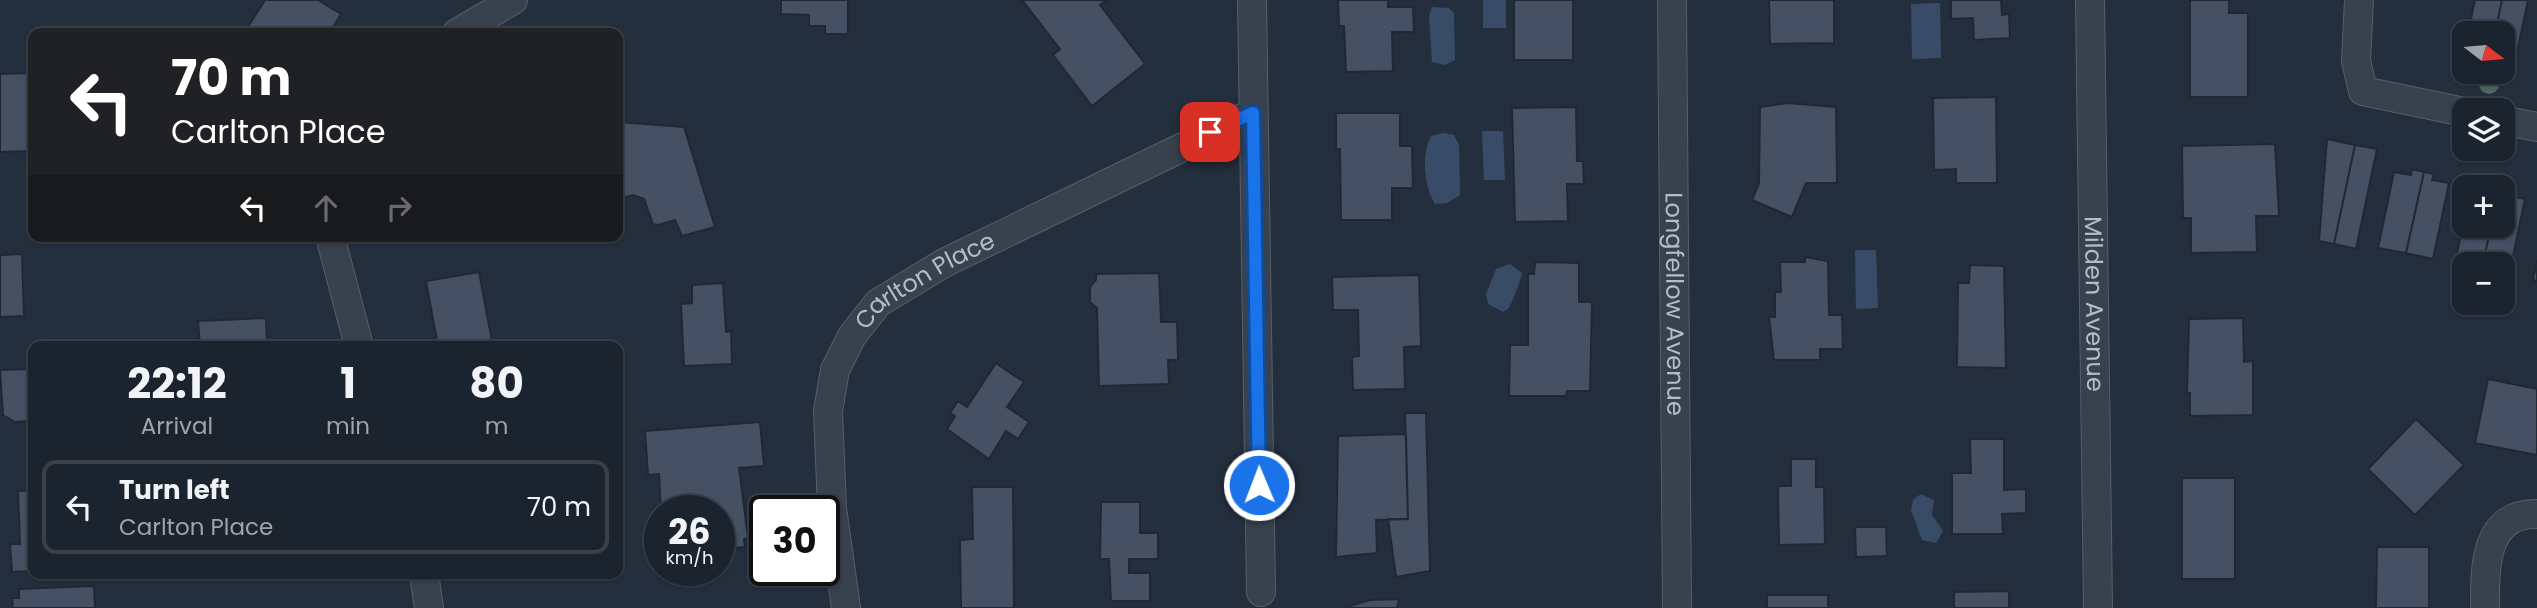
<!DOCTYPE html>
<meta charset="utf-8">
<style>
:root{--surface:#1b232e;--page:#242b36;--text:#f1f3f6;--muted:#a0a4aa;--line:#39404a}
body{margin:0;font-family:Poppins,sans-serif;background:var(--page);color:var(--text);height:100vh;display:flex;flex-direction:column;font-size:26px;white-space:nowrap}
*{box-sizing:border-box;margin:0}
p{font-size:23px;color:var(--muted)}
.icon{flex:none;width:38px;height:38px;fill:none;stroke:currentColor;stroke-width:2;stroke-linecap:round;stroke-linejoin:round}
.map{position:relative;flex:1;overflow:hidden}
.drawer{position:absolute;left:28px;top:341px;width:595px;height:238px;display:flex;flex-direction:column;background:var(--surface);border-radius:14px;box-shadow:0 2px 5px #0004,0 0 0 2px var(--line)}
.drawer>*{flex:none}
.banner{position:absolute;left:28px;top:28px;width:595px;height:214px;border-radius:14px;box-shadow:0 2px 5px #0004,0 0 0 2px var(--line);background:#202124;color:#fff;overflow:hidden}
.needle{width:46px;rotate:106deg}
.fabs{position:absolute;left:2452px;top:21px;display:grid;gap:14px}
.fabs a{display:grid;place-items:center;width:63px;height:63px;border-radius:14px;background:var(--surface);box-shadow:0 2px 5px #0004,0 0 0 2px var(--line);font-size:35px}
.speed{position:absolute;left:644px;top:495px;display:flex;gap:14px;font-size:35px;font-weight:700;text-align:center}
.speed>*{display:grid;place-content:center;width:91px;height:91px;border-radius:50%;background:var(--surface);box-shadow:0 2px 5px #0004,0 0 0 2px var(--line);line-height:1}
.speed small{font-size:18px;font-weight:400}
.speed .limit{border:4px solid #111;border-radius:10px;background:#fff;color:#111}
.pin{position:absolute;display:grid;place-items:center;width:60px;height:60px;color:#fff;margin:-30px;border-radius:14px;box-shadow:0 4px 10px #0006}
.me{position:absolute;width:77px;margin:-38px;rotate:359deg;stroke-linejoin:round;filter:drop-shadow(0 0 5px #0008)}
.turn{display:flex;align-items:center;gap:24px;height:147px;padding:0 28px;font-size:32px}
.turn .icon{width:91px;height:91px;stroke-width:2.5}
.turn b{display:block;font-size:49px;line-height:60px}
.lanes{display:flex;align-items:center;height:66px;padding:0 28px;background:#0003;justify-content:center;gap:35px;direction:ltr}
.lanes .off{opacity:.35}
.eta{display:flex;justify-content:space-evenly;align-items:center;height:119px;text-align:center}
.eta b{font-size:42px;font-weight:700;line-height:49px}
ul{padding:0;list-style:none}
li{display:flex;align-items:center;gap:21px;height:94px;margin:0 14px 10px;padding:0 14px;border:4px solid var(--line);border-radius:14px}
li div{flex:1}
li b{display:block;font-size:26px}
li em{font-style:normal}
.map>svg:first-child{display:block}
</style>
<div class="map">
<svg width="2537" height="608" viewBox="0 0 2537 608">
<rect width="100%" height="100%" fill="#242f3e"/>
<path fill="#394c67" d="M1483,0H1506V28H1483Z
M1940,3L1941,58L1912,59L1911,4Z
M1432,7L1449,8L1454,13L1455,60L1445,65L1432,62L1429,16Z
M1482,131H1503L1505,180H1484Z
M1443,133L1454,135L1459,145L1460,195L1447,203L1435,204C1424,185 1421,156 1431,136Z
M1855,250H1876L1878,308L1856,309Z
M1510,264L1522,273C1522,278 1512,302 1509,308L1503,312L1488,304L1486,294L1496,269Z
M1921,494L1934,500L1932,515L1943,531L1936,543L1922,540L1911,510L1913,500Z"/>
<path fill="#455162" stroke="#1f2835" stroke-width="2" d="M265,0H318L341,14L332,29L329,28L324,33H244Z
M781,0H848V34H825V26H809V15L781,14Z
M1022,0H1106L1100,5L1145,64L1092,106L1053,55L1060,49Z
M1338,0H1388V7H1413L1414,32H1392L1393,71L1346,72L1344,26H1339Z
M1514,0H1573V60H1514Z
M1769,0H1834V43L1770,44Z
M1951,0H2001L2002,15L2009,14L2010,38L1974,40L1973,18L1951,19Z
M2190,0H2229V13H2248V97H2190Z
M2475,0H2502L2495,33H2468Z
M2502,0H2528L2517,53L2502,50V33H2495Z
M33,73V151L0,152V74Z
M1996,97L1997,183H1956V169L1934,170L1933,98Z
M1788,103L1836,107L1837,183H1806L1792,217L1752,200L1759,183L1760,107Z
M1576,107L1577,161H1583L1584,184H1567L1568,221L1515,222L1512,108Z
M1336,113H1400V146H1412L1413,188H1392V220H1341L1340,149H1336Z
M618,122L684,127L715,227L682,236L675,220L658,225L653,224L644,199L633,195L618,199Z
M2327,139L2355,145L2334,244L2319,241Z
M2275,144L2279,216H2256L2257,252L2191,253V218H2183L2182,146Z
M2355,145L2377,149L2356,249L2334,244Z
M2412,169L2424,172L2406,253L2378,248L2394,172L2411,175Z
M2424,172L2434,174L2432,180L2449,183L2433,259L2406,253Z
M2502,188L2510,190L2509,196L2525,199L2509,275L2502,274V264H2483L2491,226H2502Z
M2464,219V226H2491L2483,264H2455Z
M22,254L24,316L0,317V255Z
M1805,257L1828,261L1829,315H1842L1843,349H1820V360H1774L1769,317H1775V292H1781L1780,262H1805Z
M2537,260V281L2533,280Z
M1535,262L1579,263V302H1592L1590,391H1567L1566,396H1509L1510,345H1528V274H1534Z
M1970,265L2004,266L2006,368L1957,367L1958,283H1969Z
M479,272L493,346H438L426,281Z
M1159,273L1161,322H1177L1178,360H1168L1169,384L1099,386L1097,308L1090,302V287L1096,280V274Z
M1419,275L1421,346L1404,347L1405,389L1353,390L1352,357L1359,356L1358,310H1333L1332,277Z
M723,283L726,332L731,331L732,364L684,366L681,304L692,303V285Z
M266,318L267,346H200L198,321Z
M2243,318L2244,362L2253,361V415L2190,416V393H2187L2189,319Z
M996,363L1024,382L1007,407L1029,422L1018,439L1006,431L989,459L947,429L955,416L950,413L958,401L967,407Z
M33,369V421L15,422L3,415L0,370Z
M2488,379L2537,389V455L2475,443Z
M1405,413H1426L1430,571L1396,577L1388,519H1408Z
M2416,419L2464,465L2415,515L2368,469Z
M760,422L764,466L739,468L748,538L744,539L745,547L719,549V511H661L659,474L648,475L645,431Z
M1406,434L1408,519L1376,520L1377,553L1336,557L1338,436Z
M1970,439H2004V490L2026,489V513L2002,514L2003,534H1952V473H1971Z
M1791,459H1816V487H1824L1825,544L1779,545L1778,486H1791Z
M2182,478H2235V579H2182Z
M972,487H1013L1014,608H961L960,540L973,539Z
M33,490V571L12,572L10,544H20L18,491Z
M1101,502H1140V533H1158V559H1129V573H1150V601H1111L1109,559H1100Z
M660,512V544L656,516Z
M1855,527H1886L1887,556L1856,557Z
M2377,547H2429V608H2376Z
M94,586L95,608H13L12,598H19V589Z
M2009,591V608H1954V592Z
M1767,595H1828V608H1767Z
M1399,599L1397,608H1343L1370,600Z"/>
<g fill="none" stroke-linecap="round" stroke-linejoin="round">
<g stroke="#565f6c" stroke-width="30">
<g id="street">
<path d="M1252,0L1261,592"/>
<path id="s1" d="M1672,0L1677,608"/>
<path id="s2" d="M2090,0L2098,608"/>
<path d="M2359,0L2356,61L2363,91L2464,112"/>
<path d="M457,33L513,0"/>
<path d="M2502,120L2537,127"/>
<path d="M330,236L359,346"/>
<path d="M424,574L429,608"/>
<path id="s3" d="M846,608L832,508L828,411L835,370L852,336L878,303L944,263L1253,113"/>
<path d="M2485,608C2485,570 2483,513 2537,514"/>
</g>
</g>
<use href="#street" stroke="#38414e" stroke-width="28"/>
</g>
<circle fill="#4b6a5d" cx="2489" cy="84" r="10"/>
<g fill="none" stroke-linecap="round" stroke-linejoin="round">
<g stroke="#114b97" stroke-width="18">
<path id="route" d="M1210,132L1253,113L1259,485"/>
</g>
<use href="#route" stroke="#1a73e8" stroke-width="12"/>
</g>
<g text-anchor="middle" stroke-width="7" stroke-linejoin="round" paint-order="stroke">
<g font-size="24" fill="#b4bcc9" stroke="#1d2633">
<text dy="8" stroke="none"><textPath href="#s3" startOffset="371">Carlton Place</textPath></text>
<text dy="8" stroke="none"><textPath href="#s1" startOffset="304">Longfellow Avenue</textPath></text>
<text dy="8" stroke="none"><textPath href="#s2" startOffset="304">Milden Avenue</textPath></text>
</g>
</g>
</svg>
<div class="fabs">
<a><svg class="needle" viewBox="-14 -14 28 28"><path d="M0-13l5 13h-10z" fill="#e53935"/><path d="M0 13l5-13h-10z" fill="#a0a4aa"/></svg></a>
<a><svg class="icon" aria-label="layers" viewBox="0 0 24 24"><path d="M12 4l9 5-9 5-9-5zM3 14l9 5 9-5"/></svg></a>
<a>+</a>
<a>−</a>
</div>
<div class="speed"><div>26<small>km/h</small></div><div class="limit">30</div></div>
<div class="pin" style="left:1210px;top:132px;background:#d93025"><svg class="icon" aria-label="arrive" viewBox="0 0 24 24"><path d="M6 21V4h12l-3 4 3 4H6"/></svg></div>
<svg class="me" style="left:1259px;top:485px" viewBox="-20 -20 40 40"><circle r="17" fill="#1a73e8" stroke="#fff" stroke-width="3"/><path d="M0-11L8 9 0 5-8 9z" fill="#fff"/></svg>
<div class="banner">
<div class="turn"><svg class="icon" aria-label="left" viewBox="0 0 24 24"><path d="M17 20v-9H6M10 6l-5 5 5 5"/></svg><div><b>70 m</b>Carlton Place</div></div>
<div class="lanes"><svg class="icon" aria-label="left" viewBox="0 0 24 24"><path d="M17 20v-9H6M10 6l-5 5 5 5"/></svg><svg class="icon off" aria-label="ahead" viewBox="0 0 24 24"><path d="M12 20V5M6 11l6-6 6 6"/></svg><svg class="icon off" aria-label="right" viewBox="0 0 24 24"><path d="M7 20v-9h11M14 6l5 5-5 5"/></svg></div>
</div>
<section class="drawer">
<div class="eta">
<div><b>22:12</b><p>Arrival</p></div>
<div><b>1</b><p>min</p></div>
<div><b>80</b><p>m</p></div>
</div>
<ul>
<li><svg class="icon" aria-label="left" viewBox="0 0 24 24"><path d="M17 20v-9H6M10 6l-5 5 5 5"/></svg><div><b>Turn left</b><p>Carlton Place</p></div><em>70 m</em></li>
</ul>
</section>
</div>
